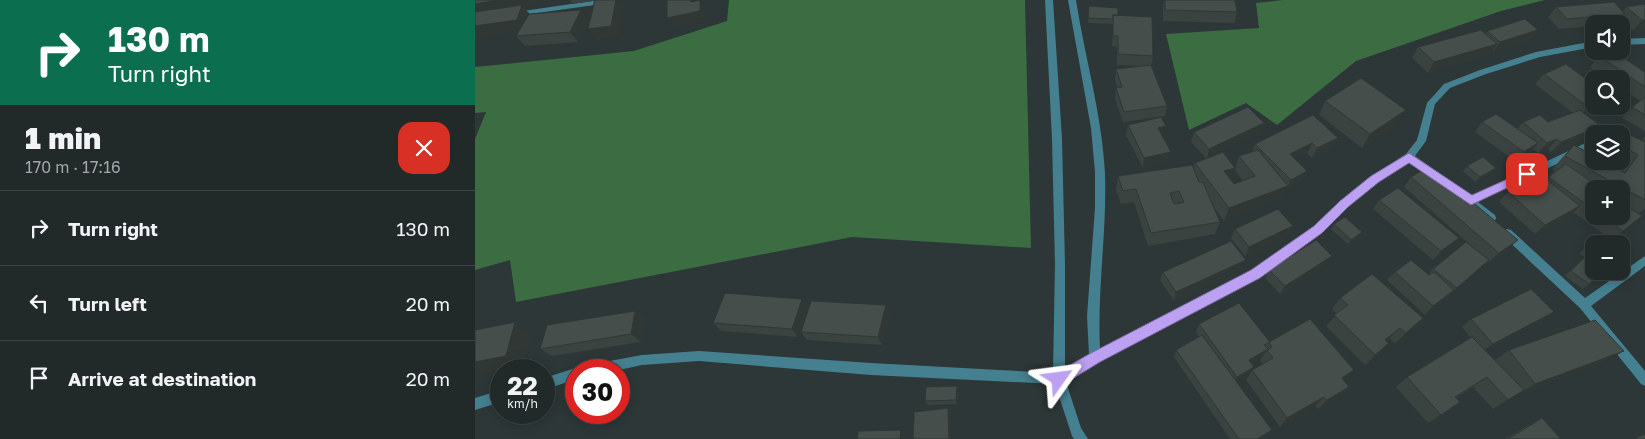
<!DOCTYPE html>
<meta charset="utf-8">
<style>
:root{--surface:#222929;--page:#2a3131;--text:#f1f3f6;--muted:#a2a6a8;--line:#3f4546}
body{margin:0;font-family:"Golos Text",sans-serif;background:var(--page);color:var(--text);height:100vh;display:flex;flex-direction:column;font-size:19px;white-space:nowrap}
*{box-sizing:border-box;margin:0}
p{font-size:16px;color:var(--muted)}
.icon{flex:none;width:28px;height:28px;fill:none;stroke:currentColor;stroke-width:2;stroke-linecap:round;stroke-linejoin:round}
.map{position:relative;flex:1;overflow:hidden}
.details{display:flex;flex-direction:column;background:var(--surface);width:475px}
.details>*{flex:none}
.guide{background:#0b6e4f;color:#fff;overflow:hidden}
.controls{position:absolute;left:1110px;top:15px;display:grid;gap:10px}
.controls a{display:grid;place-items:center;width:45px;height:45px;border-radius:10px;background:var(--surface);box-shadow:0 2px 12px #0003,0 0 0 1px var(--line);font-size:25px}
.speed{position:absolute;left:15px;top:359px;display:flex;gap:10px;font-size:25px;font-weight:700;text-align:center}
.speed>*{display:grid;place-content:center;width:65px;height:65px;border-radius:50%;background:var(--surface);box-shadow:0 2px 12px #0003,0 0 0 1px var(--line);line-height:1}
.speed small{font-size:12px;font-weight:400}
.speed .limit{border:8px solid #d22;background:#fff;color:#111}
.pin{position:absolute;display:grid;place-items:center;width:42px;height:42px;color:#fff;margin:-21px;border-radius:10px;box-shadow:0 2px 8px #0006}
.me{position:absolute;width:55px;margin:-28px;rotate:59deg;stroke-linejoin:round;filter:drop-shadow(0 0 4px #0008)}
.turn{display:flex;align-items:center;gap:18px;height:105px;padding:0 25px;font-size:22px}
.turn .icon{width:65px;height:65px;stroke-width:2.5}
.turn b{display:block;font-size:35px;line-height:42px}
.round{display:grid;place-items:center;flex:none;width:52px;height:52px;border-radius:15px;background:var(--page)}
.headline{display:flex;align-items:center;justify-content:space-between;height:85px;padding:0 25px}
h1{font-size:30px;font-weight:800;line-height:38px}
ul{padding:0;list-style:none}
li{display:flex;align-items:center;gap:15px;height:75px;padding:0 25px;border-top:1px solid var(--line)}
li div{flex:1}
li b{display:block;font-size:19px}
li em{font-style:normal}
main{display:flex;flex:1;min-height:0}
.map>svg:first-child{display:block}
</style>
<main>
<section class="details">
<div class="guide">
<div class="turn"><svg class="icon" aria-label="right" viewBox="0 0 24 24"><path d="M7 20v-9h11M14 6l5 5-5 5"/></svg><div><b>130 m</b>Turn right</div></div>
</div>
<div class="headline"><div><h1>1 min</h1><p>170 m · 17:16</p></div><a class="round" style="background:#d93025;color:#fff"><svg class="icon" aria-label="close" viewBox="0 0 24 24"><path d="M6 6l12 12M18 6L6 18"/></svg></a></div>
<ul>
<li><svg class="icon" aria-label="right" viewBox="0 0 24 24"><path d="M7 20v-9h11M14 6l5 5-5 5"/></svg><div><b>Turn right</b></div><em>130 m</em></li>
<li><svg class="icon" aria-label="left" viewBox="0 0 24 24"><path d="M17 20v-9H6M10 6l-5 5 5 5"/></svg><div><b>Turn left</b></div><em>20 m</em></li>
<li><svg class="icon" aria-label="arrive" viewBox="0 0 24 24"><path d="M6 21V4h12l-3 4 3 4H6"/></svg><div><b>Arrive at destination</b></div><em>20 m</em></li>
</ul>
</section>
<div class="map">
<svg width="1170" height="439" viewBox="0 0 1170 439">
<rect width="100%" height="100%" fill="#2d3737"/>
<path fill="#3b6c42" d="M254,0H550L556,248L377,237L41,302L35,260L0,270V139L11,112L0,113V67L159,51L252,21Z
M807,0H1070L1026,11L881,61L802,125L771,103L714,130L691,34L784,28L781,3Z"/>
<g fill="none" stroke-linecap="round" stroke-linejoin="round">
<path fill="#458090" fill-rule="evenodd" d="M124,0H145L141,2L41,16L37,14L41,12Z
M570,0H578L587,139L590,264V369L614,355L612,316L620,208V172L616,128L593,0H601C610,58 627,115 630,173C632,232 622,290 625,349L776,271L839,227L866,201L897,176L931,154L942,140L952,103L969,84L1005,70L1061,52L1119,41V47L1065,57L1011,74L975,88L960,104L951,141L940,156L964,173L966,176L964,179H958L934,162L903,182L872,207L847,233L784,277L624,362L591,382L606,428L613,439H599L597,436L580,384L396,375L224,361L167,365L144,370H112L114,366L118,364L167,355L224,351L396,363L578,373L580,264L577,139Z
M1170,38V44L1146,45V39Z
M1119,139V146L1003,202L1020,215L1021,218L1020,221H1012L976,190L981,186L996,197Z
M1032,229L1036,230L1110,298L1170,256V266L1116,306L1170,371V386L1166,384L1105,308L1028,236L1027,233L1028,230Z
M101,368L105,370H101V379L69,390V378Z
M26,390V402L0,410V398Z"/>
</g>
<path fill="#3b4340" fill-rule="evenodd" d="M95,0H146L149,5L143,36L121,40L113,29L119,1L97,4Z
M689,0L762,12L759,23L688,21V9Z
M61,1L60,6L49,8L54,14L114,21L103,42L50,46L41,36L44,32L0,38V12Z
M1170,4V29L1158,31L1145,20L1142,24H1119V26L1084,29L1073,17L1081,7L1148,11L1151,7Z
M614,6L643,16L678,56L676,66L692,106L690,116L648,122L640,98L641,88L642,87L640,80L641,69L666,66L642,65V47L637,46L638,24L613,23Z
M1012,31L1055,41L1017,52L1015,55L953,73L937,58L943,47L1010,34Z
M1124,56L1170,72V131L1147,118L1165,101L1146,88V79H1132L1115,67Z
M1069,74L1119,106H1127L1111,114L1126,126L1115,136L1076,152L1073,149L1063,153L1058,149L1054,153L1041,162L1000,132L1007,122L1042,129L1048,122H1073L1098,113L1060,84Z
M850,101L922,124L887,148L844,115Z
M838,115L858,148L837,158L832,153L820,159L827,181L811,189L806,199L749,221L738,206L745,222L740,234L673,246L659,202L646,204L641,190L643,176L718,168L720,163L731,158L716,142L719,132L789,123L785,133L737,156L759,184L768,181L760,170L764,156L777,152L780,144Z
M653,125L689,136L688,137L693,161L668,168L651,135Z
M1143,129L1167,141L1170,136V208L1163,214L1167,216L1137,240L1098,212L1094,216L1060,234L1024,202L1033,192L1070,179L1080,171L1077,170L1086,159L1099,145L1146,171L1148,169L1134,161H1146V134H1138ZM1119,189H1146V216H1119Z
M992,166L1017,173L1000,182L988,171Z
M936,177L1033,249L1014,262L1013,261L970,299L950,315L912,280L920,272L953,275L958,269L999,248L929,187Z
M904,200L976,247L958,260L898,209Z
M859,224L887,232L884,237L873,244L856,229Z
M760,229L813,236L770,256L756,238Z
M1124,234L1119,244V271L1114,284L1108,289L1090,276L1109,257L1104,254L1118,238Z
M771,260L767,268L699,301L685,280L688,272Z
M851,264L805,294L790,278L794,270Z
M865,298L948,318L920,344L914,338L911,341L914,343L903,354L890,365L851,326L862,314L857,309Z
M327,299L333,307L323,337L246,331L238,323Z
M160,311L170,319L166,342L77,356L65,349Z
M1079,312L1068,320L1010,350L1020,360L1034,350L1130,362L1044,393L1018,409L998,387L981,398L985,402L953,423L921,387L932,377L996,338L987,327L996,319Z
M415,313L407,345L332,340L326,332Z
M724,324L795,342L869,380L874,387L865,396L843,409L840,406L805,427L771,380L775,374L761,382L797,430L791,436L787,439H755L699,357L701,350L724,337L721,332ZM787,357L785,360L788,364L777,370L779,367L777,363Z
M483,390L482,404L452,405L450,401Z
M1067,418L1086,439H1030L1050,427Z"/>
<path fill="#303734" d="M9,0H60L61,1L60,6L49,8L56,15L51,31L0,38V26L4,15L0,11V4Z
M141,0H146L149,5L143,36L121,40L113,29Z
M216,0H221L222,12L225,0L230,11L231,22L198,29L192,18L216,2Z
M106,10L114,21L103,42L95,32Z
M1167,20H1170V29L1158,31Z
M1063,30L1055,41L1018,52L1025,42Z
M1022,44L1015,55L953,73L959,62Z
M1119,105V106H1127L1104,117L1113,107Z
M931,110L922,124L887,148L895,134Z
M789,123L785,133L732,159L734,149Z
M691,126L689,136L681,138L683,128Z
M1126,126L1115,136L1076,152L1086,142Z
M863,138L858,148L837,158L842,148Z
M1082,139L1073,149L1063,153L1072,143Z
M837,143L832,153L810,164L815,154Z
M1063,143L1054,153L1041,162L1049,152Z
M696,152L693,161L668,168L669,158Z
M760,168L755,181L749,171Z
M1021,168L1017,173L1000,182L1005,177Z
M832,171L827,181L811,189L816,180Z
M813,186L806,199L749,221L754,208Z
M1105,206L1094,216L1060,234L1070,225Z
M818,226L813,236L770,256L774,247Z
M887,232L884,237L873,244L876,240Z
M984,238L976,247L958,260L966,251Z
M1043,240L1033,249L1014,262L1024,253Z
M857,256L851,264L805,294L810,286Z
M771,260L767,268L699,301L701,292Z
M1014,260L1005,269L973,297L982,288Z
M979,290L970,299L950,315L958,306Z
M327,299L333,307L323,337L317,329Z
M411,305L415,313L407,345L403,337Z
M160,311L170,319L166,342L156,334Z
M1079,312L1068,320L1008,351L1018,344Z
M948,318L937,329L920,344L931,333Z
M40,322L57,333L49,367L31,370H26V371L0,376V362Z
M925,328L914,338L900,351L910,340Z
M914,343L903,354L890,365L900,355Z
M792,350L787,357L770,367L774,360Z
M1149,351L1130,362L1044,393L1060,384Z
M779,367L775,374L758,384L762,377Z
M879,370L869,380L867,378Z
M482,386L483,390L482,404L481,400Z
M874,387L865,396L843,409L852,400Z
M849,397L840,406L805,427L812,418Z
M473,408L476,414L477,439H474Z
M426,430L432,439H425Z
M797,430L791,436L787,439H782Z"/>
<path fill="#454e4b" stroke="#303734" fill-rule="evenodd" d="M0,0H23L0,4Z
M120,0H141L136,26L113,29Z
M192,0H216V2L225,0V11L192,18Z
M690,0H760L762,12L690,10Z
M1139,2L1150,14L1092,19L1081,7Z
M1170,4V20H1167L1151,7Z
M47,5L42,20L0,26V12Z
M614,6L643,8V16L638,15V19L613,18Z
M106,10L95,32L41,36L54,14Z
M638,15L677,17L678,56L643,54V36H638Z
M1050,19L1063,30L1025,42L1012,31Z
M1006,30L1022,44L959,62L943,47Z
M1135,51H1138L1170,72V87L1124,56Z
M1091,64L1119,85V105L1113,107L1069,74Z
M676,65L692,106L649,112L641,88L647,87L641,69Z
M886,78L931,110L895,134L850,101Z
M1170,97V115L1157,107Z
M773,107L789,123L734,149L719,132Z
M1105,110L1126,126L1086,142L1082,139L1072,143L1048,122L1065,115L1073,122Z
M1021,114L1063,143L1049,152L1007,122Z
M838,115L863,138L842,148L837,143L815,154L832,171L816,180L780,144Z
M686,117L691,126L683,128L696,152L669,158L653,125Z
M1143,129L1170,142V200L1090,156L1099,145L1119,156V161H1128L1150,173L1163,155L1146,146V134H1139Z
M783,150L813,186L754,208L720,163L748,152L760,168L749,171L759,184L780,176L764,156Z
M1008,157L1021,168L1005,177L992,166Z
M1091,164L1127,189H1119V210L1073,177Z
M717,165L724,182H728L745,222L676,233L661,189L648,191L643,176ZM704,191L709,202L699,204L695,193Z
M954,166L1043,240L1024,253L936,177Z
M1066,175L1105,206L1070,225L1033,192Z
M923,188L984,238L966,251L904,200Z
M1146,202L1167,216L1148,231L1128,216H1146Z
M803,209L818,226L774,247L760,229Z
M870,217L887,232L876,240L859,224Z
M1124,234L1139,244H1119V255L1110,249Z
M841,240L857,256L810,286L794,270Z
M756,241L771,260L701,292L688,272Z
M991,242L1014,260L982,288L958,269Z
M1113,254L1119,258V271H1127L1114,284L1096,271Z
M936,260L954,275L959,272L979,290L958,306L920,272Z
M897,274L948,318L931,333L925,328L910,340L914,343L900,355L859,315L873,305L865,298Z
M1056,289L1079,312L1018,344L996,319Z
M250,293L327,299L317,329L238,323Z
M336,301L411,305L403,337L326,332Z
M764,303L795,342L789,345L793,349L774,360L779,367L762,377L724,324Z
M160,311L156,334L65,349L72,325Z
M835,319L879,370L867,378L874,387L852,400L849,397L812,418L777,370L798,358L792,350L797,347L794,342Z
M1120,320L1149,351L1060,384L1034,350Z
M40,322L31,356L0,362V330Z
M727,335L797,430L782,439H764L701,350Z
M997,337L1049,390L1033,400L1012,377L980,397L985,402L966,415L932,377Z
M482,386L481,400L450,401L451,387Z
M473,408L474,439H438L439,412Z
M1067,418L1086,439H1033Z
M426,430L425,439H382L383,431Z
M1170,434V439H1158Z"/>
<path fill="#bca0f2" stroke="#7a689d" d="M934,153L997,195L1048,172H1055L1057,174L1055,177L996,205L934,163L904,182L873,207L847,233L785,278L625,362L589,384L584,385L579,384L577,379L579,374L616,353L776,270L839,226L865,201L896,176Z"/>
</svg>
<div class="controls">
<a><svg class="icon" aria-label="sound" viewBox="0 0 24 24"><path d="M4 9h4l5-4v14l-5-4H4zM17 9q2 3 0 6"/></svg></a>
<a><svg class="icon" aria-label="search" viewBox="0 0 24 24"><circle cx="10" cy="10" r="6"/><path d="M15 15l6 6"/></svg></a>
<a><svg class="icon" aria-label="layers" viewBox="0 0 24 24"><path d="M12 4l9 5-9 5-9-5zM3 14l9 5 9-5"/></svg></a>
<a>+</a>
<a>−</a>
</div>
<div class="speed"><div>22<small>km/h</small></div><div class="limit">30</div></div>
<div class="pin" style="left:1052px;top:174px;background:#d93025"><svg class="icon" aria-label="arrive" viewBox="0 0 24 24"><path d="M6 21V4h12l-3 4 3 4H6"/></svg></div>
<svg class="me" style="left:584px;top:379px" viewBox="-20 -20 40 40"><path d="M0-17L14 15 0 8-14 15z" fill="#bca0f2" stroke="#fff" stroke-width="4"/></svg>
</div>
</main>
